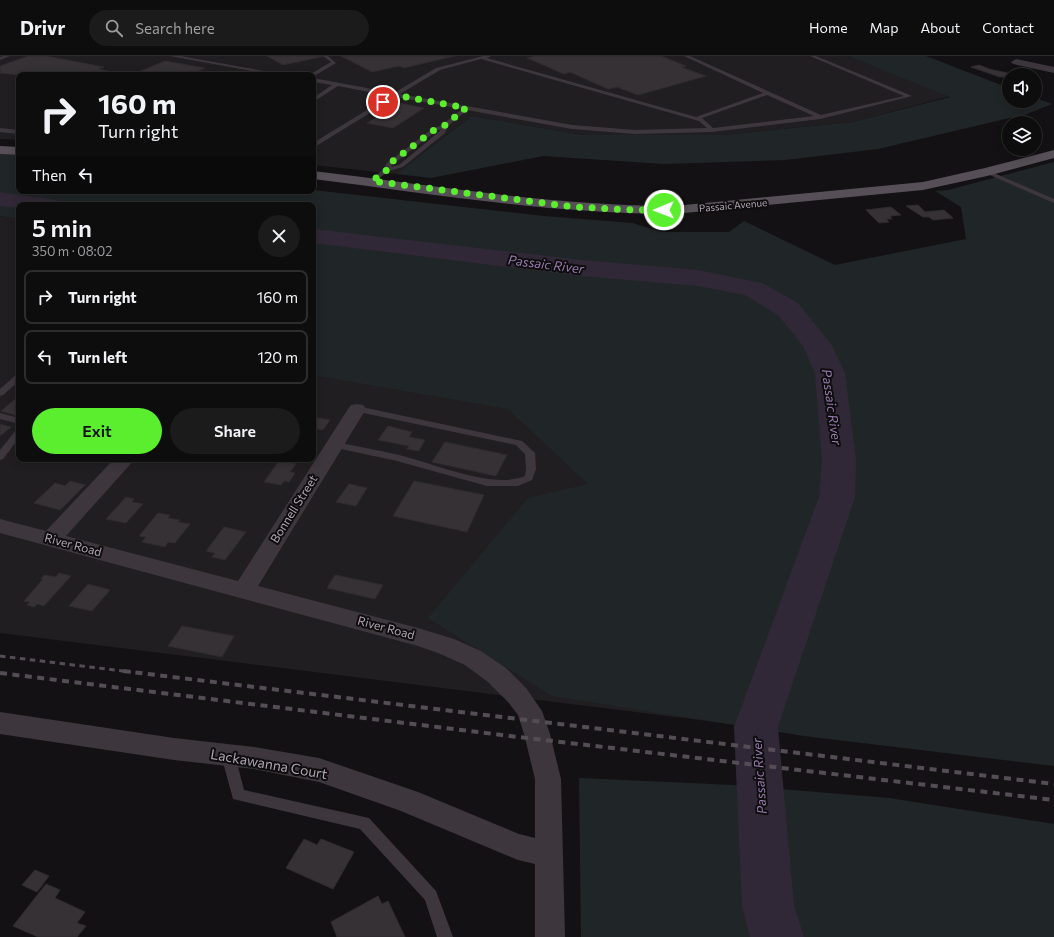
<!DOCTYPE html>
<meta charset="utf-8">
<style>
:root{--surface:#0e0d0e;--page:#1c1b1c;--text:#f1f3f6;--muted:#9b9c9e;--line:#2e2d2e;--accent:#5aee2e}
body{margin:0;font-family:Commissioner,sans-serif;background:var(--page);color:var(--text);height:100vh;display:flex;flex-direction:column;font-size:15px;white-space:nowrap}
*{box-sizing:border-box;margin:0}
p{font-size:13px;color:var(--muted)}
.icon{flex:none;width:22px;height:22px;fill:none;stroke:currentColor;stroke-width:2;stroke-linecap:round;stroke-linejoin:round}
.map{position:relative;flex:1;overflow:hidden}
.sheet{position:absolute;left:16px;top:146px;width:300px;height:260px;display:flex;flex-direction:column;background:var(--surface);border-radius:8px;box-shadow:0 2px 10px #0003,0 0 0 1px var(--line)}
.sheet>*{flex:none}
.hud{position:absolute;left:16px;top:16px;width:300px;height:122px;border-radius:8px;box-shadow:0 2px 10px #0003,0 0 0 1px var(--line);background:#0e0d0e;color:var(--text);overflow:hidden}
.controls{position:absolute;left:1002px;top:12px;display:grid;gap:8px}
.controls a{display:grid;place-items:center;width:40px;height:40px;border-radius:50%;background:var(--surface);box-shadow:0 2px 10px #0003,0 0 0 1px var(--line);font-size:20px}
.pin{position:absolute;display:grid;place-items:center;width:34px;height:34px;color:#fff;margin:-17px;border:2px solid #fff;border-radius:50%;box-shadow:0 1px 4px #0007}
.me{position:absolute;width:44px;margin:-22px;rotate:269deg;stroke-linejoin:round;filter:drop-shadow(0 0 3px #0008)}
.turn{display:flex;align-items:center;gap:14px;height:84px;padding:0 16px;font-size:18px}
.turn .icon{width:52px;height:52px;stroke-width:2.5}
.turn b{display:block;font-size:28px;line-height:34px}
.then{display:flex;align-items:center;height:38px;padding:0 16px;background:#0003;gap:8px;font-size:15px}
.round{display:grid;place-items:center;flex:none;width:42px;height:42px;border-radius:21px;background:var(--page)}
.head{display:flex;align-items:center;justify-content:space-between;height:68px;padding:0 16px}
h1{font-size:24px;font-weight:600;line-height:30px}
.cta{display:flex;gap:8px;margin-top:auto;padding:8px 16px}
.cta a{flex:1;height:46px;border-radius:24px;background:var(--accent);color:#111;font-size:16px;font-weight:600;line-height:46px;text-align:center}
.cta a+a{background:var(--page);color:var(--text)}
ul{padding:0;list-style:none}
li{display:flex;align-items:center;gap:12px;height:54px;margin:0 8px 6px;padding:0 8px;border:2px solid var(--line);border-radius:8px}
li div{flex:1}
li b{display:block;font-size:15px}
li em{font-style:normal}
header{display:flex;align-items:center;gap:24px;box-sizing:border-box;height:56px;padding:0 20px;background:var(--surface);border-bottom:1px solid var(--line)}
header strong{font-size:19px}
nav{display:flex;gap:22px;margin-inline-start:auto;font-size:14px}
.search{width:280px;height:36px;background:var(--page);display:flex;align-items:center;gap:10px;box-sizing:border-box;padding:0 14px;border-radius:22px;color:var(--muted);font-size:15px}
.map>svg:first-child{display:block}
</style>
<header>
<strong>Drivr</strong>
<div class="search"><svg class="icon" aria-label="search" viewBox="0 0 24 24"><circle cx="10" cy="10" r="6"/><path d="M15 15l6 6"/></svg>Search here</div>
<nav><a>Home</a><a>Map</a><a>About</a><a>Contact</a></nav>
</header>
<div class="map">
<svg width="1054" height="881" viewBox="0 0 1054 881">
<rect width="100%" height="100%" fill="#131113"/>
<path fill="#201e20" d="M0,0H848L951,40L853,66L723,79H583L472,60L396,118L313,109V19H19V84L0,83Z
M0,160L19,163V403H313V271L611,324L740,669L0,577Z"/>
<path fill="#202628" d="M848,0H926L1009,32V45H1035V42L1052,48L1027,58L878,93L785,104L664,108L543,100L431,122L396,118L472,60L583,79H723L853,66L950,41Z
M0,98L19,99V135H313V134L544,160L633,167L661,176H729L744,165L835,209L966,183L961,151L935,135L948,134L1054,106V710L804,680L552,640L428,562L528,442L588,428L508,353L313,319V149H19V163L0,160Z
M579,722L733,729L889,742L1054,768V881H581Z"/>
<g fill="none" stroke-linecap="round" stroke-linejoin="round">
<path fill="#302836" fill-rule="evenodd" d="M0,136L56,144L59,149H19V152L0,150Z
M313,173L582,204L698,214L762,227L798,247L831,288L845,317L856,404L855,441L778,671L794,850L804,881H750L742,850L734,671L819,441L822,404L815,317L803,290L778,259L745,239L698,230L582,220L313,187Z"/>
</g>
<path fill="#353135" stroke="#2f2b2f" d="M28,0H46L104,11L98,13L108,15L99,19H19L0,17V10Z
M267,0H325L283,9Z
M341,0H455L404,12L399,10L372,16Z
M535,0H661L686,10L681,11L706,20L638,39L617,31L608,33L570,16L564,18L527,2Z
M165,5L205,12L194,17L205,19H131Z
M979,9L989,13L1012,18L1008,21H1000L971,11Z
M399,47L424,52L393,72L367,67Z
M918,149L925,156L944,154L953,162L933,164L929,161H923L906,150Z
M891,151L901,159L890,160L892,163H886L889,166L879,167L866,154Z
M19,340V360L1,355Z
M313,361L330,364L323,374L313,372Z
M0,368L11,371L0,380Z
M388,370L412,376L409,381L425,384L419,395L407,393L409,390L378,384Z
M445,386L507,399L496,420L432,406Z
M279,405L296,408L290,416L295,417L289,426L284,425L281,429L264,426Z
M70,425L85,429L60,454L34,447L55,427L65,430Z
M414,425L484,439L467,476L393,460Z
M349,428L367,432L356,450L336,446Z
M126,441L134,443L132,446L143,448L126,467L106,463Z
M158,457L170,459L168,462L180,464L178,466L190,468L175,487L168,486L165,491L142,486L146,481L139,480Z
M224,471L246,476L225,504L212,501L215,497L206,495Z
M59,517L71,520L44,550L37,548L34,551L27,549L30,546L24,545L43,523H41L44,519L56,521Z
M335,519L383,529L375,543L327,532Z
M88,528L110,534L92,555L69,550Z
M182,570L234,580L222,601L168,590Z
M304,783L317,789L321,783L354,796L333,833L286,812Z
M35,814L49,820L37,836L22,829Z
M46,828L60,834L55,842L85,856L77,867L86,870L77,881H38L13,870Z
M378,840L382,848L388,845L405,881H337L331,866Z"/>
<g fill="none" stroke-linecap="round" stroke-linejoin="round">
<path fill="#3d373d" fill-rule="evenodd" d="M4,0H10L0,4V1Z
M170,0H180L286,19H274Z
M323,0H328L336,7L314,20L309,19L331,6Z
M483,0H491L487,2L696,61L763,37L684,0H690L821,59L904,40L810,0H816L912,40L820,63L712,76L635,78L572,73L467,54L447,71L445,77L403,111L389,115L374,126H370V124L384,113L387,107L432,73L442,69L462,53L396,41L313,92V87L390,40L338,30L313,46V42L332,29L313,26V22L394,37L436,12ZM481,3L699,65L707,72L635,74L572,69L400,38L440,14ZM767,39L814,60L713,72L702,62ZM441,73L440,75L399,109L391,111L392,109L436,75Z
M313,49L315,50L316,53L313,55Z
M0,72L19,74V78L0,76Z
M987,114L1054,143V147L985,117V115Z
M19,318V325L3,339L0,340V333L16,319Z
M357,350L522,385L535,397L536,413L532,424L518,430H487L397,405L332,391L330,389L335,386C356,390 378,394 399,399C432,407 494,434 525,420L526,413L525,398L516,389L354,355L353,353L354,351Z
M0,357L19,362V368L0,363Z
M19,373V382L3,403L0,404V394L16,374Z
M228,693L233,695L235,699L244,734L369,762L436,835L453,881H437L425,844L360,773L233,743L221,699L223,695Z"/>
<path fill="#3d373d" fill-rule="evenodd" d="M1016,3L1054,11V17L1013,8L1011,6Z
M357,348L363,349L366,353L258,530L418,572L454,583L481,595L506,612L526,632L542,655L550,678L561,723L565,881H535V808L518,804L401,755L319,726L254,713L174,704L0,678V656L174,682L254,691L319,702L418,736L519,778L535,782V723L524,678L518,659L508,646L488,626L465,609L438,597L418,590L0,477V463L46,475L114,403H135L66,480L238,525L348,353L351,349Z"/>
<path fill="#564f57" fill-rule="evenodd" d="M0,90L19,91V99L0,98Z
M1054,94V102L987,120L923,134L674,158C553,158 433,138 313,123V115C433,129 553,150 674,150L923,126L985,112Z"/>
<path stroke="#544d55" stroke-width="3" stroke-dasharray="5.5 4.5" stroke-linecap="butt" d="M0,600L131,616"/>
<path stroke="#544d55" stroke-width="4" stroke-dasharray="7 5.5" stroke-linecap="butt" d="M123,615L1054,728
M0,617L510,680L1054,744"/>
</g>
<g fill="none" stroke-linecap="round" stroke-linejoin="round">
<path stroke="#5aee2e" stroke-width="7" stroke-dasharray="0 12.6" d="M383,46L395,39L466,52L444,70L434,74L389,108L387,114L372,125L575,151L634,154H664"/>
</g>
<g text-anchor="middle" stroke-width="4" stroke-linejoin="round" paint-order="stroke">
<g font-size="10" fill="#b0a3b3" stroke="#0e0d0e">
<text transform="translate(733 149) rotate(-5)" y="4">Passaic Avenue</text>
</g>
<g font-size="12" fill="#b0a3b3" stroke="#0e0d0e">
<text transform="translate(294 453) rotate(-58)" y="4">Bonnell Street</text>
<text transform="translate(73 489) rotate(15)" y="4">River Road</text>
<text transform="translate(386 572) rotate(15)" y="4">River Road</text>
</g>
<g font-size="13" font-style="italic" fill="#987aaf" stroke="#0e0d0e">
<text transform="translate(546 208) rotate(7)" y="5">Passaic River</text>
<text transform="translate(832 351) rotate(82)" y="5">Passaic River</text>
<text transform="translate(759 720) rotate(-94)" y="5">Passaic River</text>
</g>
<g font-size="14" fill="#b0a3b3" stroke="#0e0d0e">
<text transform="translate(269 708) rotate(10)" y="5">Lackawanna Court</text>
</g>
</g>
</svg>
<div class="controls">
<a><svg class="icon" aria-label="sound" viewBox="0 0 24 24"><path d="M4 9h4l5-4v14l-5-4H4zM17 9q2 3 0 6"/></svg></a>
<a><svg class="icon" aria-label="layers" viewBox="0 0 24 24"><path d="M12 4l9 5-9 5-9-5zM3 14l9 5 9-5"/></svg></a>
</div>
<div class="pin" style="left:383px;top:46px;background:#d93025"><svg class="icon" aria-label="arrive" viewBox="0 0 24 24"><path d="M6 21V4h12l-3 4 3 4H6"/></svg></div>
<svg class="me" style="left:664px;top:154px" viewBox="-20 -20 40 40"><circle r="17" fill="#5aee2e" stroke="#fff" stroke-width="3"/><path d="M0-11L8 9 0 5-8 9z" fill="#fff"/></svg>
<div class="hud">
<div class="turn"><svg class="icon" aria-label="right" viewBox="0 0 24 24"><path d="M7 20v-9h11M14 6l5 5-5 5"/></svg><div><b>160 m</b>Turn right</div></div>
<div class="then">Then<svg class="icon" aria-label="left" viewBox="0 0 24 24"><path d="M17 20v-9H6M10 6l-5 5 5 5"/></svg></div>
</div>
<section class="sheet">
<div class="head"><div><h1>5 min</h1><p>350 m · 08:02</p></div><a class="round"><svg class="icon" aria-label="close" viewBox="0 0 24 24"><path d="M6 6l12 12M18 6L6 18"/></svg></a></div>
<ul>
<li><svg class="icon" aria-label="right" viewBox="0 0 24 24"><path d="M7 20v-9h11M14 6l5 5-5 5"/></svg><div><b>Turn right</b></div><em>160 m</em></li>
<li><svg class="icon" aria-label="left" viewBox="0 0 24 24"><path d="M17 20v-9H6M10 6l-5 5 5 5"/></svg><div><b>Turn left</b></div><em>120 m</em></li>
</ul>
<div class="cta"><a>Exit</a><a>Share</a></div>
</section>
</div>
